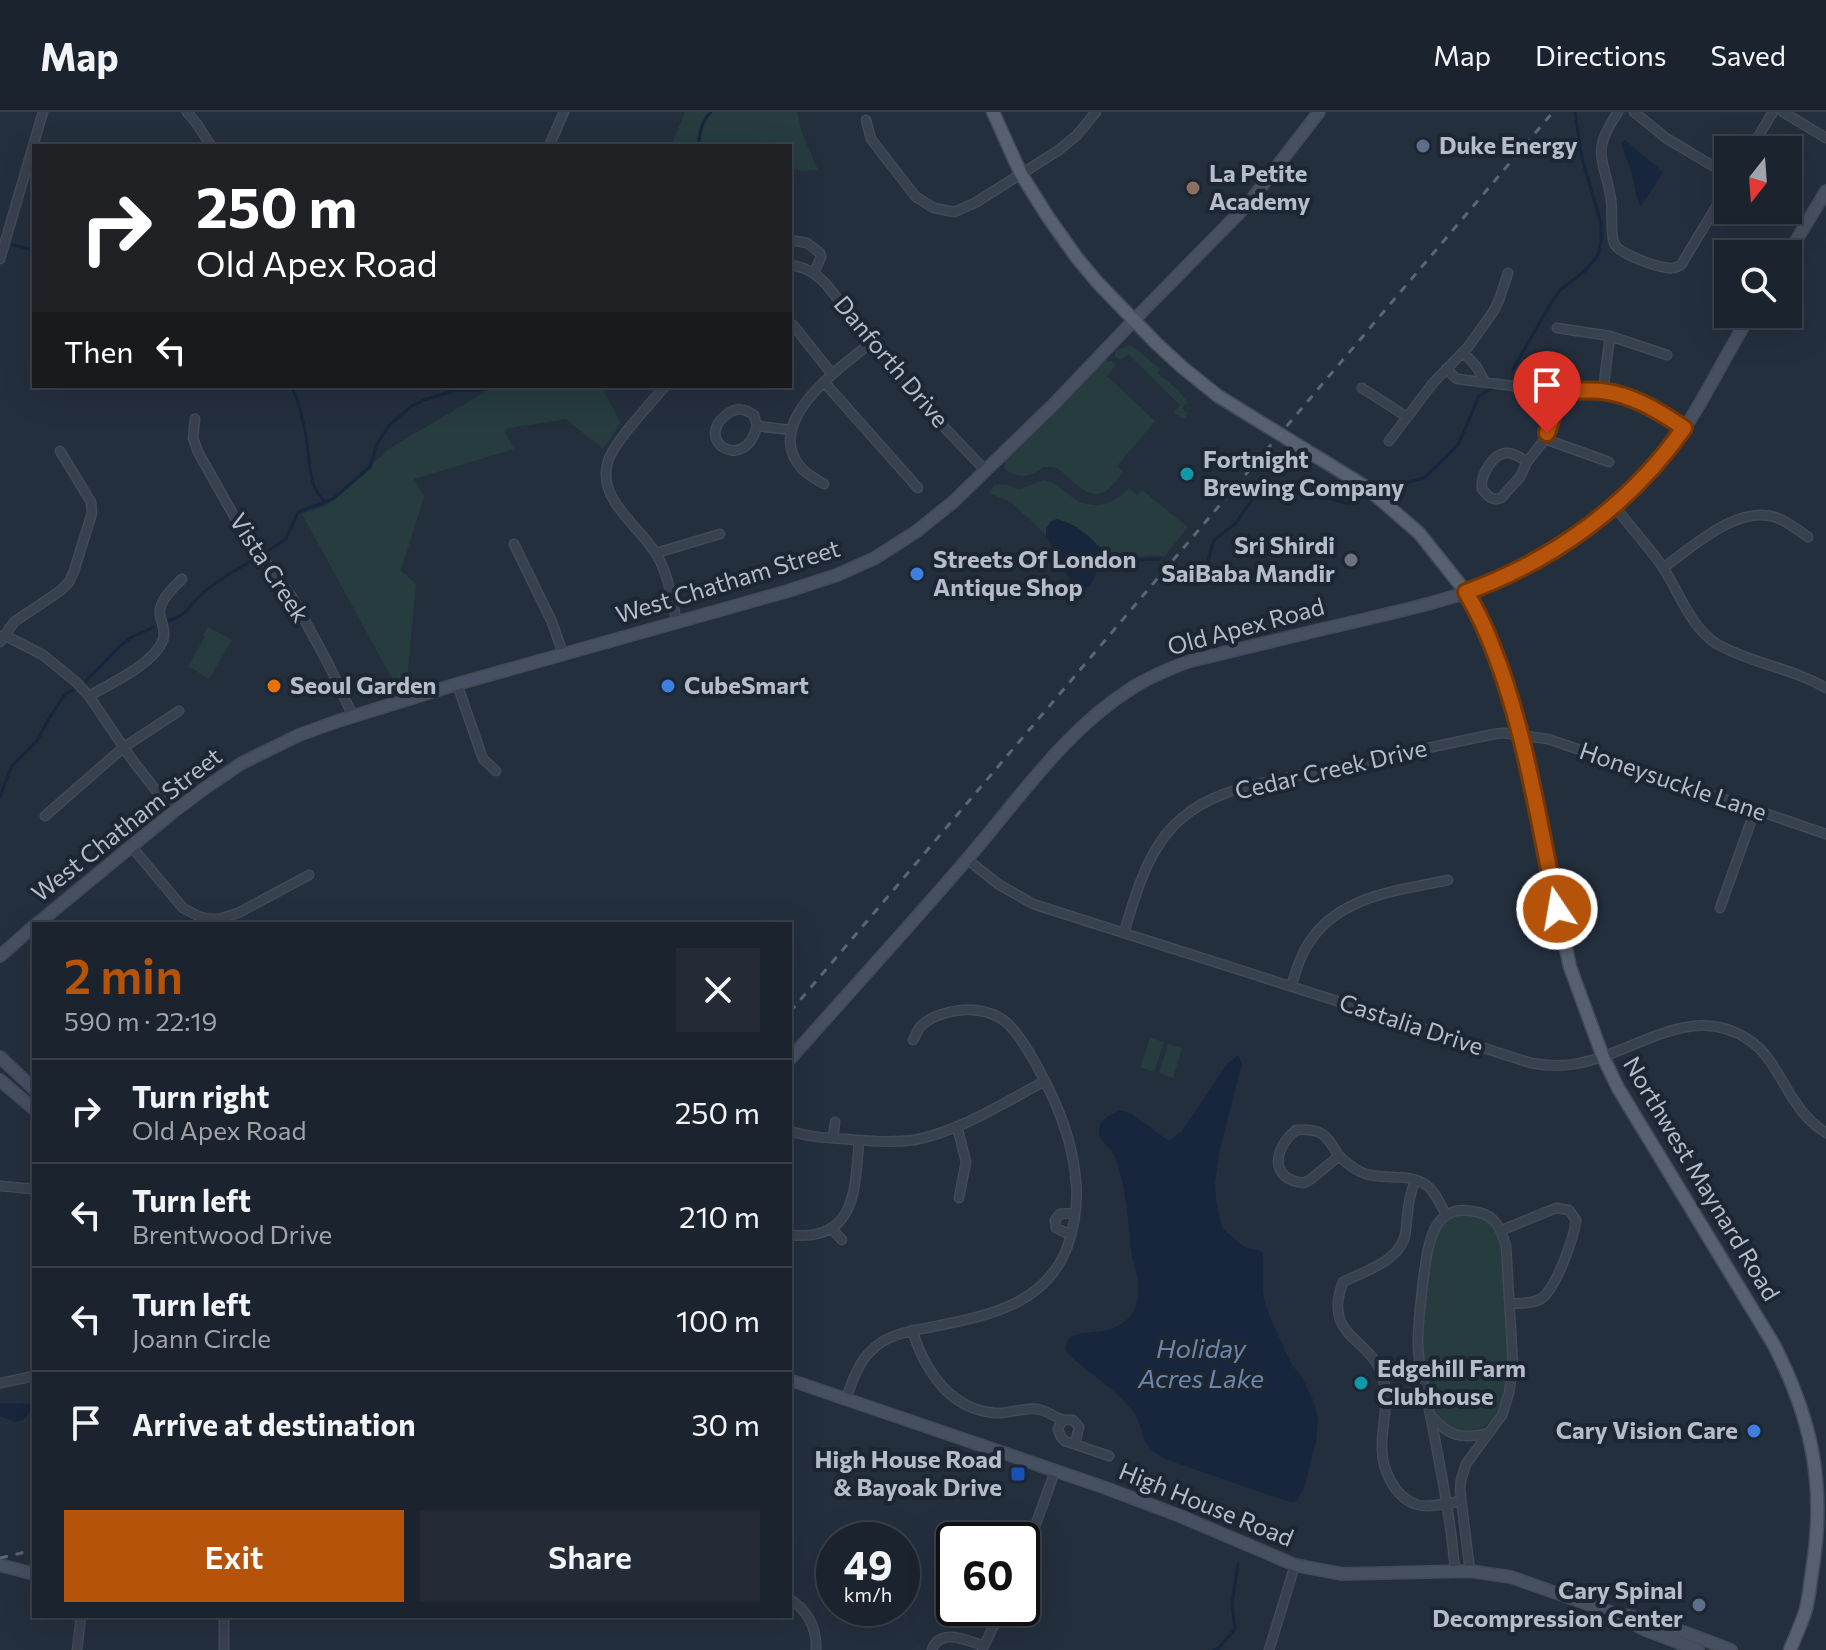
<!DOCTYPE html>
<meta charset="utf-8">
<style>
:root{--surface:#1b232e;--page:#242b36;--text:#f1f3f6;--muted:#a0a4aa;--line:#39404a;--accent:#b45309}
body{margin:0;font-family:Commissioner,sans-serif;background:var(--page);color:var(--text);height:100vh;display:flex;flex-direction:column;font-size:30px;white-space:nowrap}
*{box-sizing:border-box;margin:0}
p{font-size:26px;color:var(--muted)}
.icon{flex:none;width:44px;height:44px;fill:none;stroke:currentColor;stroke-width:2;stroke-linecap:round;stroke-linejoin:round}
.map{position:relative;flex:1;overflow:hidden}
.details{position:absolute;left:32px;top:810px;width:760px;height:696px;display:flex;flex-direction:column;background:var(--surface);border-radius:0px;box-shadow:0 8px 32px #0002,0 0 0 2px var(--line)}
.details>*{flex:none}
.hud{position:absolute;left:32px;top:32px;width:760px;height:244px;border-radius:0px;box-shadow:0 8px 32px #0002,0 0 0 2px var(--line);background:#202124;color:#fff;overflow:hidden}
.needle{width:52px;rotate:197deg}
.fabs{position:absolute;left:1714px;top:24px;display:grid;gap:16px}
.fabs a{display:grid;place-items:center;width:88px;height:88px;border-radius:0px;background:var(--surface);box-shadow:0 8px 32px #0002,0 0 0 2px var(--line);font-size:40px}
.speed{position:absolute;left:816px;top:1410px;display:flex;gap:16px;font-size:40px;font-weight:700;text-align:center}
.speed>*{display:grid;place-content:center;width:104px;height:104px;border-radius:50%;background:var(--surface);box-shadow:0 8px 32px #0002,0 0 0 2px var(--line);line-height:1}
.speed small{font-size:20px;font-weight:400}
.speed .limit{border:4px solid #111;border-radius:12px;background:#fff;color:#111}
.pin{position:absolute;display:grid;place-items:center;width:68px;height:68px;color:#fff;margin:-82px -34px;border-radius:50% 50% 50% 0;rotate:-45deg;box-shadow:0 0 8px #0007}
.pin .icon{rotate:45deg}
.me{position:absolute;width:88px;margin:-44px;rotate:348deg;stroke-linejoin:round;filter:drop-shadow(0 0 6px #0008)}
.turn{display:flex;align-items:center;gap:28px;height:168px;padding:0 32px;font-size:36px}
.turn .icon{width:104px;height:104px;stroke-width:2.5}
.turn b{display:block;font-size:56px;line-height:68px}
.then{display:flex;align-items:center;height:76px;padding:0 32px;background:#0003;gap:16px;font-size:30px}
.round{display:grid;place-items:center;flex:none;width:84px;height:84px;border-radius:0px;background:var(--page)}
.overview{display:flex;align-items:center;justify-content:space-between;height:136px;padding:0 32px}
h1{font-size:48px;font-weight:600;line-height:60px;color:var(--accent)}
.action{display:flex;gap:16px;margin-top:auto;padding:16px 32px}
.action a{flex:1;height:92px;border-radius:0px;background:var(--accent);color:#fff;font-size:32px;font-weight:600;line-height:92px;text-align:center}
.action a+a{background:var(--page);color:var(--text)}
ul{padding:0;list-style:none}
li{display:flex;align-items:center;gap:24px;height:104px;padding:0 32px;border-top:2px solid var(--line)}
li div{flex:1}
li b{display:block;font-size:30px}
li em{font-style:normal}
header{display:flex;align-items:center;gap:48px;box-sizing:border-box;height:112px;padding:0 40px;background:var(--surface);border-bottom:2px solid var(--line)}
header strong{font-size:38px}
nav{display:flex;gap:44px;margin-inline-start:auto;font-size:28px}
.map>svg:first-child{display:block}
</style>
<header>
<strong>Map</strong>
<nav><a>Map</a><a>Directions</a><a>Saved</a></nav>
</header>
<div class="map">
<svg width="1826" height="1538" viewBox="0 0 1826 1538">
<rect width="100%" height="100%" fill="#242f3e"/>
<path fill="#263c3f" d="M685,0H797L802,21L818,58L800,59L797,57L790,62V34H671Z
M1131,233L1160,257L1158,262L1177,277L1188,290L1182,296L1188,302L1184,307L1174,301L1180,293L1128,242L1120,248L1115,244V239Z
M1104,248L1112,249L1116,253L1107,264L1155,309L1117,354L1123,360C1118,366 1112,375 1106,379C1086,391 1069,362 1056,356C1053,355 1048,355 1044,355C1031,365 1019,368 1005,357V348Z
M495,274H601L621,311L603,337L566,307L504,317L514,337L414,367L424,385L401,458L416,472L407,568L395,572L302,402L327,393L390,336Z
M1044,368C1057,370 1065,381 1076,388C1095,398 1116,392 1128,376L1137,383L1142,378L1188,415L1164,445L1157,443L1121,446L1101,437L1099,434L1046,417V423L1012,391L989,381L995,372L1007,373L1019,377Z
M208,515L232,528L209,567L188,554L205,525L203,523Z
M1150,926L1164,930L1154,960L1140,955Z
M1168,932L1182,936L1173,966L1159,961Z
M1468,1101C1486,1107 1493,1107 1500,1126C1504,1164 1531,1329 1461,1319C1449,1318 1437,1308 1433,1298C1430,1290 1429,1281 1428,1274C1419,1232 1424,1200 1429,1159C1430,1146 1430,1128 1437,1117C1443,1107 1457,1102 1468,1101Z"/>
<path fill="#17263c" d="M1625,28L1663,60L1641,94C1635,85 1635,73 1632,62C1629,51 1624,42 1621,31Z
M1057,407C1075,411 1090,424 1101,437C1101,448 1098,458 1093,469C1077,497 1052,434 1046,423V417L1051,409Z
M1238,943L1242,952L1219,1041L1215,1072L1216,1087L1221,1112L1224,1118L1246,1136L1258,1138L1263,1141V1176L1264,1187L1271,1208L1292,1253L1302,1265L1314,1290L1318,1308L1316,1329L1304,1376L1297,1389L1291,1390L1266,1382L1165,1347C1135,1330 1148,1318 1131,1297C1113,1274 1085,1260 1065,1238L1068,1227L1072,1224C1085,1219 1098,1221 1111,1217C1144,1205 1142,1174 1132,1145C1128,1113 1127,1076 1115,1045C1112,1035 1099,1031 1099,1019C1099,1007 1111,1003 1120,998L1132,1002L1166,1027L1170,1028L1181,1020L1226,953Z
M0,1291L29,1292L32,1296L23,1308L15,1310L0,1304Z"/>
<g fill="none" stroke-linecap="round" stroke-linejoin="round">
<path stroke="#17263c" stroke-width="3" d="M698,34C700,20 701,10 711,0
M13,133L34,138
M1513,257L1551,191L1560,178L1586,158L1598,143L1601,129V111L1582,47L1575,0
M291,274C299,289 303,307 306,324C310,345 307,376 326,390
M1390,375L1424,366L1458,333L1479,284L1493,276
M1325,385L1349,392
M266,440L286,427L298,400L333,387L370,355L376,334L384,321L390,313L410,295L424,288L456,278H478L492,274
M1101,441L1121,449L1159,447
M1173,458C1187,466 1189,470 1204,463L1214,428L1235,412L1268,365
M169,509C188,503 190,492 203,481C219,467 236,458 253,448
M85,570L121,533L132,525L154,515
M0,685L11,655L37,629L48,608L65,582L73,578
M1214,1538L1219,1536L1235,1517L1232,1492L1238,1452"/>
<g stroke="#414a57" stroke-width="11">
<path id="street" d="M187,0L197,12L211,34
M1618,0C1590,42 1604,44 1611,88C1613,101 1610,118 1614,131C1618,142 1657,155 1669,156C1674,157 1676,155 1681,153L1728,75
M1634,0L1666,26L1728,63
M1783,0L1826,26
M866,8L871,27L916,85L934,96L954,100L975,91L1059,38L1077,23L1096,0
M549,34L564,0
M1750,38L1773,0
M790,128L807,131L820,141L821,145L814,161
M0,147L43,0
M790,153C806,155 815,161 826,172L919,289L985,358
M793,213L832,262
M1557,216L1610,224L1667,243
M1463,240L1476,254L1485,270
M1446,257L1457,267L1555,279H1603L1647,294L1684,316
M824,270L918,376
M665,274C650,293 615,328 608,349C596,389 641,414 658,445C669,465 672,489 677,511
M1362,276L1407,305
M1603,279L1610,224
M195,307L193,326L198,340L243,420L292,485L329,553L353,604
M757,314C745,362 693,329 726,303C736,295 744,296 754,303L757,314L791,318
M1545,327L1609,350
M1389,329L1433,271L1468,235L1493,200L1499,188L1508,161
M1527,350C1521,346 1515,341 1508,341C1493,340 1480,364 1482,377C1487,383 1492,390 1501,386L1520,365L1527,350L1545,327L1554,299L1555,279
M824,372C817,368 809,363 803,358C759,311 840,256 872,230
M1615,394C1630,416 1650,435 1664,457C1680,482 1691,516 1717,532C1750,551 1792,556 1826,576
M514,432L552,510L563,542
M656,441L720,422
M1663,456C1693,435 1736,393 1775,405C1787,409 1798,418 1808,425
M4,523L43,543L76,570L89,584L133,649L173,700
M0,530L14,510L60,479L69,470L74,459L92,401L91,390L60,339
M457,572L483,647L496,659
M89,584C111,571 154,552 163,528C166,519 162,512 160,503C158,489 173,476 182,467
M45,704L124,635L179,599
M131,734L183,796L200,805L210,807H219L238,801L309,763
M967,747L998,772L1033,792L1531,951C1547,954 1563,955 1580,951C1637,940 1691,889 1749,928C1771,942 1781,970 1796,991C1804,1004 1814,1013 1826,1021
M1720,796L1755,698
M1124,821C1148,738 1166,693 1257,672L1494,622L1504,621L1548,627L1826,722
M1291,874C1296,861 1299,846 1307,834C1336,784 1396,779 1448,768
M957,1014L966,1050L959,1086
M790,1019C808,1025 827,1026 845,1027C868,1029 891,1031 914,1028C959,1020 1005,990 1045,969
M833,1026L835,1010
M1339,1044C1326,1023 1323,1016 1296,1018C1274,1036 1268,1067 1304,1071L1311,1067L1339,1044C1347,1051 1355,1059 1366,1062C1384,1068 1406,1061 1423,1071C1435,1078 1440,1092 1446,1103
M1416,1068C1408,1084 1408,1099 1406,1117C1404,1148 1367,1158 1343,1170C1322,1226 1370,1224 1383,1265C1390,1288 1382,1310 1382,1333C1381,1356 1394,1386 1418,1393C1431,1396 1448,1391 1461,1389
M0,1074L34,1077
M832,1117L842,1128
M1502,1118L1556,1096L1569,1098L1576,1108C1574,1126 1556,1176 1542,1186C1534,1192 1521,1191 1510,1192
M790,1123C856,1130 855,1078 859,1029
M1071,1123L1056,1116L1055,1108L1060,1102L1075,1101
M912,1218C925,1258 949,1297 995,1301C1009,1302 1024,1295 1038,1297C1047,1299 1053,1304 1061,1307C1065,1308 1069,1308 1073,1308L1079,1315L1075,1332
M0,1271L34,1264
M846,1287C852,1270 858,1251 871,1239C887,1222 910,1219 932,1215C986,1204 1044,1194 1067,1136C1074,1116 1078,1091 1076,1070C1073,1029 1058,992 1038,956C1030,941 1020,923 1007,911C994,900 978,897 962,898C949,899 932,904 922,913C918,916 916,924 913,928
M1430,1303C1449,1324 1460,1328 1488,1321
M1062,1308L1058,1317L1061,1325L1065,1329L1109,1344
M1022,1450L1055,1359
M1455,1459C1451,1407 1440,1354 1430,1302C1425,1279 1418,1254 1418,1230C1418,1210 1421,1189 1423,1169C1428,1137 1430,1088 1477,1100C1496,1104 1501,1117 1506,1134L1513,1253L1509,1281L1502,1303L1466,1352L1461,1368L1460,1378L1470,1459
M790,1487C808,1499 817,1516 816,1538
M77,1538L81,1504
M224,1538V1504
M932,1538C939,1515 967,1528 984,1534
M982,1538L1002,1496
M1269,1538L1295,1453"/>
</g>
<g stroke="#414a57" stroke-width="14">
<path id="secondary" d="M1788,142L1826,79
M37,812L173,700L208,674L242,651L299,623L338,609L457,572L788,479L837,463L875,446L917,419L953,390L1054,292L1134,208L1248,92L1319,0
M0,844L34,814
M0,945L34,977
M790,947C849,880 910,814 968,746C1019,687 1065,618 1132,576C1149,565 1169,557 1187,550C1244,536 1301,522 1358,509C1403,498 1450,488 1492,471C1552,446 1626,392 1666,342C1700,299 1722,248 1751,202
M0,968L34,997
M790,1268L1103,1375L1180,1404L1295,1453L1342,1462L1470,1459L1511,1465L1616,1502L1643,1517L1698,1538
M0,1453L34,1462
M1624,1503C1662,1510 1696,1525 1731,1538"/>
</g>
<g stroke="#414a57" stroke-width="15">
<path id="primary" d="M993,0L1021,62L1048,105L1077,146L1098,171L1156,231L1182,255L1218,284L1366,375L1419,421L1466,480L1487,521L1499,552L1520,623L1570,855L1603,945L1618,976L1774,1233C1813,1310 1826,1375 1812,1460C1810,1473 1809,1485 1806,1497C1802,1511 1795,1525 1790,1538"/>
</g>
<use href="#street" stroke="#38414e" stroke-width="8"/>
<use href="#secondary" stroke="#465061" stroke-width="11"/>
<use href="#primary" stroke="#56606e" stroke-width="12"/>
<path stroke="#5a6575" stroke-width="3" stroke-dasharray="8 8" stroke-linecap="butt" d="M790,900L1553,0
M0,1446L34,1438"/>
</g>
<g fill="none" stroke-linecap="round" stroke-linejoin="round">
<g stroke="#753606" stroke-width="20">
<path id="route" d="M1547,321L1554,299L1555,279C1570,279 1586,278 1601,279C1631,282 1659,299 1684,316C1631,392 1553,449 1466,480C1474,494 1482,509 1488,524C1524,609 1538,707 1557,797"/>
</g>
<use href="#route" stroke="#b45309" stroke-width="14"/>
</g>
<g fill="#5c6f8a" stroke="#1d2633" stroke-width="3">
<circle cx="1423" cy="34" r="8"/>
<circle cx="1699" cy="1493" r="8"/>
</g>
<circle fill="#8d6e63" stroke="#1d2633" stroke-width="3" cx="1193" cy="76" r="8"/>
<g fill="#0f9aa8" stroke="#1d2633" stroke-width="3">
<circle cx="1187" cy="362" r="8"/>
<circle cx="1361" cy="1271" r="8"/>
</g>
<circle fill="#6b7280" stroke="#1d2633" stroke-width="3" cx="1351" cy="448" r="8"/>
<g fill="#3f7fe0" stroke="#1d2633" stroke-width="3">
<circle cx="917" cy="462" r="8"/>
<circle cx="668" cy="574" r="8"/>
<circle cx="1754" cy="1319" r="8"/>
</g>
<circle fill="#e8710a" stroke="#1d2633" stroke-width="3" cx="274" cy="574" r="8"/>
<rect fill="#1a4fb4" stroke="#1d2633" stroke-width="3" x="1010" y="1354" width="16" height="16" rx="4"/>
<g text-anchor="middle" stroke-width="8" stroke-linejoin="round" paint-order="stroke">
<g font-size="24" font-weight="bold" fill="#b4bcc9" stroke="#1d2633" text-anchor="start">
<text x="1439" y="42">Duke Energy</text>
<text x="1209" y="70">La Petite<tspan x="1209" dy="28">Academy</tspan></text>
<text x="1203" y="356">Fortnight<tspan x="1203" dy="28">Brewing Company</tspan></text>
<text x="1335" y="442" text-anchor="end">Sri Shirdi<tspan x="1335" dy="28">SaiBaba Mandir</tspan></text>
<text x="933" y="456">Streets Of London<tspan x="933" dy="28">Antique Shop</tspan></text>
<text x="290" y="582">Seoul Garden</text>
<text x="684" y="582">CubeSmart</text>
<text x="1377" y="1265">Edgehill Farm<tspan x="1377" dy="28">Clubhouse</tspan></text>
<text x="1738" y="1327" text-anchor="end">Cary Vision Care</text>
<text x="1002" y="1356" text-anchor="end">High House Road<tspan x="1002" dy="28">&amp; Bayoak Drive</tspan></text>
<text x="1683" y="1487" text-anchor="end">Cary Spinal<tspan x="1683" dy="28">Decompression Center</tspan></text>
</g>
<g font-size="24" fill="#b4bcc9" stroke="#1d2633">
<text transform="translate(891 250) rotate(50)" y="8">Danforth Drive</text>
<text transform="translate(269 456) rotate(57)" y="8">Vista Creek</text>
<text transform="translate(728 470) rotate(-17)" y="8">West Chatham Street</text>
<text transform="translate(1246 515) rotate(-15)" y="8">Old Apex Road</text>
<text transform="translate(1331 658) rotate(-13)" y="8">Cedar Creek Drive</text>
<text transform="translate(1673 670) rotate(19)" y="8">Honeysuckle Lane</text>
<text transform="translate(127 713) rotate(-38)" y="8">West Chatham Street</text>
<text transform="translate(1411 913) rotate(18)" y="8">Castalia Drive</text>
<text transform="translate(1701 1067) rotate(59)" y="8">Northwest Maynard Road</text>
<text transform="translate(1206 1393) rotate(22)" y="8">High House Road</text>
</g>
<g font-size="26" font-style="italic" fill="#6d86a8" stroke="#1d2633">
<text x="1201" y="1246">Holiday<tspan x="1201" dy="30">Acres Lake</tspan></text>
</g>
</g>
</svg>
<div class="fabs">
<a><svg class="needle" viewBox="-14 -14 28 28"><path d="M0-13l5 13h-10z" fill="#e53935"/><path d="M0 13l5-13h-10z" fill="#a0a4aa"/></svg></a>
<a><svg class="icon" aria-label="search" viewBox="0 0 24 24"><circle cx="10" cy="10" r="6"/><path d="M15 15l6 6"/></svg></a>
</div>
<div class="speed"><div>49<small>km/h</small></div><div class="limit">60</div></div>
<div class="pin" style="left:1547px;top:321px;background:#d93025"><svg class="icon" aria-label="arrive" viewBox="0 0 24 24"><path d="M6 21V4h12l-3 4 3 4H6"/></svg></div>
<svg class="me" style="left:1557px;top:797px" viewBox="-20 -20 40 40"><circle r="17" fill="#b45309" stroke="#fff" stroke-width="3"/><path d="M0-11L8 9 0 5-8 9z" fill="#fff"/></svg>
<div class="hud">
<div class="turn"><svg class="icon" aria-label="right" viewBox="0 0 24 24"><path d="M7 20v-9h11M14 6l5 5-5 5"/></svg><div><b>250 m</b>Old Apex Road</div></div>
<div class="then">Then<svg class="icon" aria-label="left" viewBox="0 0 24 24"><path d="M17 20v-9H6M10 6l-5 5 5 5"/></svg></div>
</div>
<section class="details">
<div class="overview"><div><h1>2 min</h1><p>590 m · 22:19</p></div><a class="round"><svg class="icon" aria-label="close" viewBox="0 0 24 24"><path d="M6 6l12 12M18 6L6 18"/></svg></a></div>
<ul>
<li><svg class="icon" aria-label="right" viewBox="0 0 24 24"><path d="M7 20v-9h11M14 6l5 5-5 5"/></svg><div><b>Turn right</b><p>Old Apex Road</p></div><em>250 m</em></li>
<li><svg class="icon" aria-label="left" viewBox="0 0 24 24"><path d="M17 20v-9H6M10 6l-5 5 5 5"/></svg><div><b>Turn left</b><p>Brentwood Drive</p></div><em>210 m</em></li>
<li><svg class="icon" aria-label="left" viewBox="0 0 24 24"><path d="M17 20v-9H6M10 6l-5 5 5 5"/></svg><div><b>Turn left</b><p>Joann Circle</p></div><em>100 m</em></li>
<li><svg class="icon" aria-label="arrive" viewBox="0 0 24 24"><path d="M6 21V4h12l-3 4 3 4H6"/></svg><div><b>Arrive at destination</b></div><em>30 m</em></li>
</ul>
<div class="action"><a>Exit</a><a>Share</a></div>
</section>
</div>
